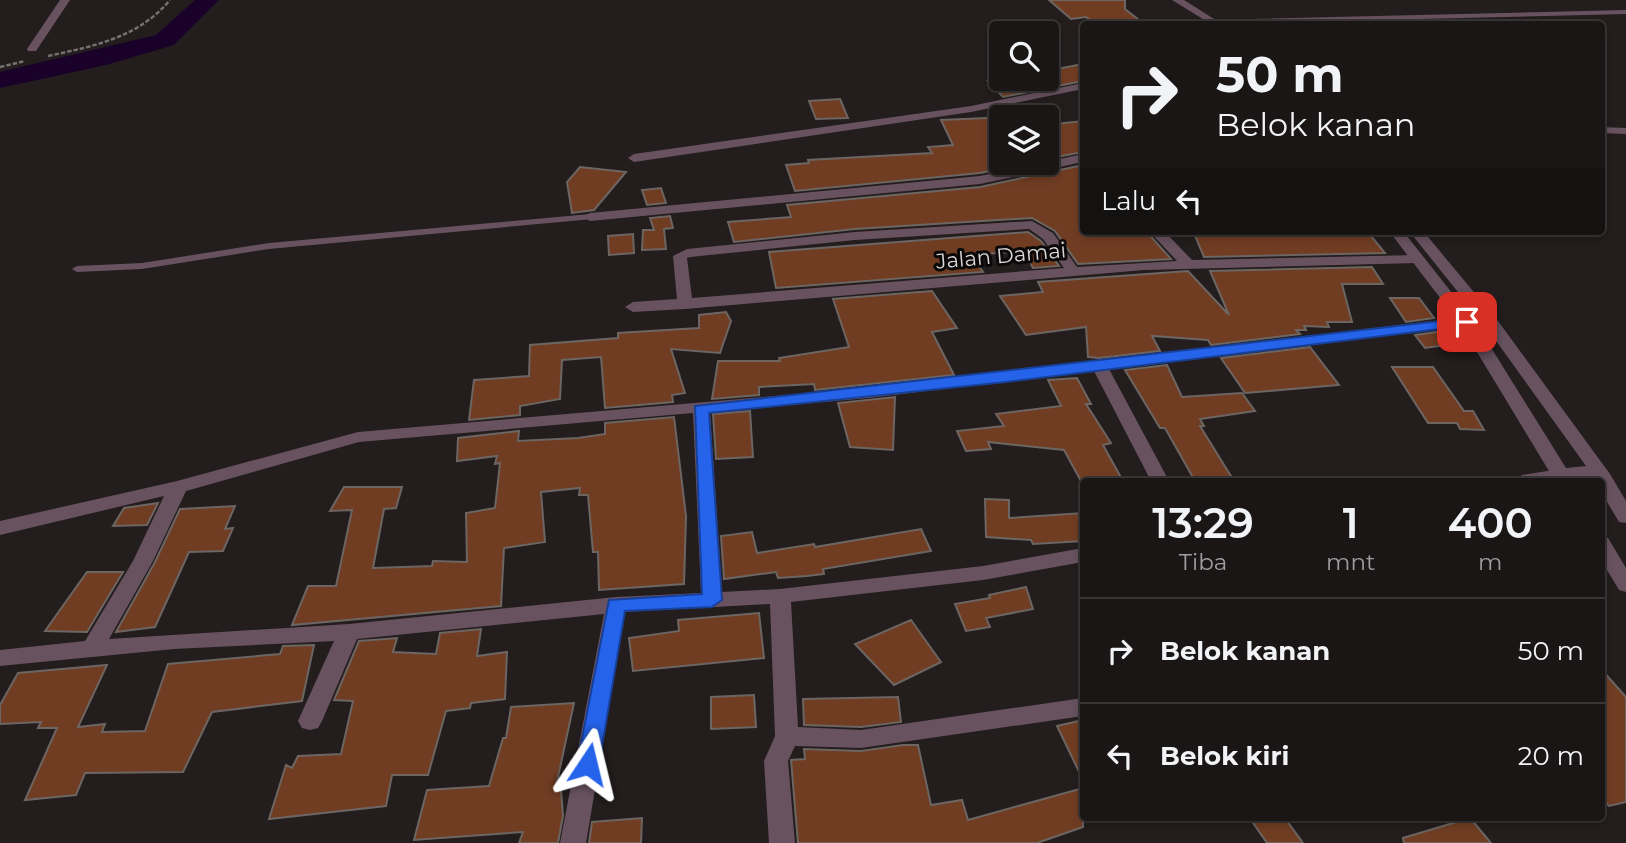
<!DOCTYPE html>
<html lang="id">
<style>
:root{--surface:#1a1616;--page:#272323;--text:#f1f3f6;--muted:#9f9fa1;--line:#383535}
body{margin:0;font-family:Montserrat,sans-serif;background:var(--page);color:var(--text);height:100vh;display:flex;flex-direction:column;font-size:26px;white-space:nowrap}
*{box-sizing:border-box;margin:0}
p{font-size:23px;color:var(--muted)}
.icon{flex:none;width:38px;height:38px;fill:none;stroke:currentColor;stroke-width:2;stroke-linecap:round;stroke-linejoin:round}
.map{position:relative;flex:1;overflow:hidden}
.side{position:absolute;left:1080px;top:478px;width:525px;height:343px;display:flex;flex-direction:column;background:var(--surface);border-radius:7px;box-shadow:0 4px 10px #0003,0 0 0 2px var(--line)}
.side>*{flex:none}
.hud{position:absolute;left:1080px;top:21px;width:525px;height:214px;border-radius:7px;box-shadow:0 4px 10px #0003,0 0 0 2px var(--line);background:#1a1616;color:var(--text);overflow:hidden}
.buttons{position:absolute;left:989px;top:21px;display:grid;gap:14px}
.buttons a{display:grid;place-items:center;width:70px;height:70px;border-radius:7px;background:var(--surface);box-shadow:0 4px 10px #0003,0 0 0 2px var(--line);font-size:35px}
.pin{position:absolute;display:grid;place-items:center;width:60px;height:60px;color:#fff;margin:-30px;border-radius:14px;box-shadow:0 4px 10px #0006}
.me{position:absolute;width:77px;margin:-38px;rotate:10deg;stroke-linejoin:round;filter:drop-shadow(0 0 5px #0008)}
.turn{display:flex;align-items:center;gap:24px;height:147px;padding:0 21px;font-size:32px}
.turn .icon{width:91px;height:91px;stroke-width:2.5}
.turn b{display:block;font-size:49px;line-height:60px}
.then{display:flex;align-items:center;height:66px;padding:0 21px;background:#0003;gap:14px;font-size:26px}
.eta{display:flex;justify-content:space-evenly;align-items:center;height:119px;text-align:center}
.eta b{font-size:42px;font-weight:600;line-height:49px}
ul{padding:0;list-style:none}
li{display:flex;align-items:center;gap:21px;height:105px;padding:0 21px;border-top:2px solid var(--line)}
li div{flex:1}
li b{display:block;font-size:26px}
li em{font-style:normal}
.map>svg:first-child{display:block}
</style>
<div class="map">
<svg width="1626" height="843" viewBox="0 0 1626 843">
<rect width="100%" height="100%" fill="#231d1d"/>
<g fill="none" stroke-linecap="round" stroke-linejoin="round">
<path fill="#19012a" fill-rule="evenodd" d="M195,0H219L174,45L106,65L0,88V72L156,35Z"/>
</g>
<path fill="#703d23" stroke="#6c6562" stroke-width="2" d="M1049,0H1125V9L1144,24H1095L1086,17L1071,19Z
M1083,64V81L1003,97L988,81L1046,79V71Z
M840,99L848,118L816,119L809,101Z
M987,118H1001V164L1029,163L980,173L795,191L786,165L809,163L808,160L932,153L928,147L953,145L941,120Z
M1083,121V152L1046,159V125Z
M1083,165V231H1146L1171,259L1078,264L1055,231L1032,218L855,229L734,242L728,222L791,217L787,205L980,187Z
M580,167L626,172L594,210L572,213L567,182Z
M661,188L666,203L647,205L642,190Z
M670,216L673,228L664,229L666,249L642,250L643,230H654L650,218Z
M1193,231H1367L1385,253L1204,257Z
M1028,232L1041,241L1059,266L1033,268L1024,251L972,255L983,272L776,288L769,252Z
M633,234L634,253L609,255L608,236Z
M1372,267L1383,284H1342L1352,322H1327L1329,327L1304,326L1306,330H1296L1300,334L1211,345L1208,340L1152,336L1160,351L1099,358L1088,357L1086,327L1026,335L1000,296L1043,292L1038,282L1188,271L1229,315L1210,271Z
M932,291L957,328L932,332L954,375L815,390L814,384L759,387V395L712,399L718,361H780L779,358L849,347L833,299Z
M1390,298H1419L1434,318L1406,322Z
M726,312L731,321L720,353L671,349L685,393L672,395L673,402L605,408L601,357L562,360L560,399L520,406V415L469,420L474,380L529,376L530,345L618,338V333L699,328V315Z
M1444,331L1453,344L1425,348L1415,335Z
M1310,347L1339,385L1245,393L1221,358Z
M1167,365L1182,397L1242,393L1255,411L1200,419L1204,426H1200L1234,481H1195L1165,428H1160L1125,370Z
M1392,367H1433L1464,411H1473L1484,430L1460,429L1457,423H1428Z
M1077,378L1091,404H1086L1111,443L1103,445L1123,481H1081L1064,450L988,442L991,449L966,451L957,431L1004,426L996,414L1061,406L1048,380Z
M895,397L893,450L850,447L838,403Z
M750,411L753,457L716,459L713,414Z
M674,417L686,516L684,584L599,590L598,552H593L588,495H579L580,488L541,492L545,542L504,548L501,606L292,625L308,586H336L352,510L330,511L344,487H402L396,508L384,509L373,568L432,566L433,561L467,562L466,513L495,508L500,463L495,464L497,456L457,461L458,438L519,431L518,441L578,438L605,434V423Z
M985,499L1009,500V518L1083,513V541L1033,544L1031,540L986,537Z
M158,503L147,525L113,526L124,508Z
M235,506L225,529L233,528L223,551L189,552L155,627L116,632L155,562L180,509Z
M921,529L931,551L823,569L824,574L807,576L778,578L776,572L724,579L721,536L752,532L757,553L814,544L815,547Z
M87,572H123L87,632L45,631Z
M1026,587L1033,609L986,618L990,627L966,631L955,604L990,598L989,595Z
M759,613L764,658L633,671L629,638L679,631L678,620Z
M911,620L941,662L894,685L855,644Z
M481,629L477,656L507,652L505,699L471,703L470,708L446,711L428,775H392L386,806L269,819L286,765L292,768L298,756L341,754L353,701L334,700L359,641L397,638L393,652L436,654L440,633Z
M314,645L302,701L212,712L183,772L85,773L76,795L25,800L57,728H38L41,722L0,724V705L18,673L107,665L78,727L105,724L102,732L145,731L168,664L280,654L283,646Z
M1601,669L1626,697V802L1609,806L1601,797Z
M754,695L756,727L711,729V697Z
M898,697L901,722L861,727L804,725L803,699Z
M574,703L555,791L561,790L563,816L558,843H519L523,832L414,840L427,790L489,786L503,738H506L511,707Z
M1083,720V780L1057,726Z
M903,745H918L931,805L962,800L968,820L1083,788V827L1037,843H798L791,760L805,759L804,749L861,751Z
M1249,817H1284L1303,843H1267Z
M642,818L641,843H589L592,822Z
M1470,818L1491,843H1404L1403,838Z"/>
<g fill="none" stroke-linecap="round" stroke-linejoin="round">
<path stroke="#767171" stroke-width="2.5" stroke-dasharray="4.5 2" stroke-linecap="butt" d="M48,56C94,46 138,38 170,0
M0,67L25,61"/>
<path fill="#685260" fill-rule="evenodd" d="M1626,10V14L1213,24L1210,22L1213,20Z
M1601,127L1626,128V134L1601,133Z
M590,214L595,217L593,219L269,249L142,269L77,272L72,269L77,266L142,263L269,243Z"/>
<path fill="#685260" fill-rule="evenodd" d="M60,0H70L36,51H28L27,49Z
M1083,83V89L971,112L634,162L628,158L634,154L971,106Z
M1083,154V162L980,184L590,221L583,217L590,213L980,176Z
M1032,221L1053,233L1077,267L1177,261L1149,231H1164L1192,260L1417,255L1424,259L1417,263L1144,270L685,309L633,312L625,307L633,302L677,299L673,256L687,249L855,232ZM1029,229L1043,239L1064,268L692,298L687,258L690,257L855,240Z
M1467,317L1475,322L1473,325L1109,369L1169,481H1151L1094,371L868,398L710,412L722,592L780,589L983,566L1083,548V562L983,580L791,602L798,727L861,730L1083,698V716L861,748L795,746L788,761L795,843H769L764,761L775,736L770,604L625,612L586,843H560L604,614L357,639L322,721L318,728L310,730L302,728L298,721L334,641L174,649L0,666V650L85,641L133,561L164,496L0,535V521L177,481L358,432L868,388ZM693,413L701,593L616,597L349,624L109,639L153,561L186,491L359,442Z
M1560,469L1569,475L1567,479L1513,481L1522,475Z"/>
<path fill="#685260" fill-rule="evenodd" d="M1172,0H1184L1222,24H1211Z
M1389,231H1403L1475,322L1566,468L1586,466L1486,327L1409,231H1423L1498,321L1610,474L1626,501V523L1619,522C1612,509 1601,496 1601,481H1596L1593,476L1572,479L1573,481H1555L1460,324Z
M1601,536L1608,538L1626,568V592L1619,590L1601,560Z"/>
</g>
<path fill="#2563eb" stroke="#184099" stroke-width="2" d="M1467,318L1472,319V325L1006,382L709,413L722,600L712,607L625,611L599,764L595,770L588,773L580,770L577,764L609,600L702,594L695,406Z"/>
<g text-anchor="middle" stroke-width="6" stroke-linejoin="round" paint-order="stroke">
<g font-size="21" fill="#dbd7d7" stroke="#0a0808">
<text transform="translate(1001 256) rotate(-5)" y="7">Jalan Damai</text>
</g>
</g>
</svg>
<div class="buttons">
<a><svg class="icon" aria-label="search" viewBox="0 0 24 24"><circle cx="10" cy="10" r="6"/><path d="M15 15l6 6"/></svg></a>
<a><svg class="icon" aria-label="layers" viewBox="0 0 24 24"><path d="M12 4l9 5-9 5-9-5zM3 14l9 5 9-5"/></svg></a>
</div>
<div class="pin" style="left:1467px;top:322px;background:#d93025"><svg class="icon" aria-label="arrive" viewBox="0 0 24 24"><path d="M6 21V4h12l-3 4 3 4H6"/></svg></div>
<svg class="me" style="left:588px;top:764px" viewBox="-20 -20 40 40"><path d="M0-17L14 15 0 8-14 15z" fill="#2563eb" stroke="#fff" stroke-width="4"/></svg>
<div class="hud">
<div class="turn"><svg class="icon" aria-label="right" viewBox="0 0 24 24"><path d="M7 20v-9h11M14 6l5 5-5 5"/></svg><div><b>50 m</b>Belok kanan</div></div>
<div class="then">Lalu<svg class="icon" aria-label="left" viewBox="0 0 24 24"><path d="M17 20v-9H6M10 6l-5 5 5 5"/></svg></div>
</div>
<section class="side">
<div class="eta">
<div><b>13:29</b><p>Tiba</p></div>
<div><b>1</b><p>mnt</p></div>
<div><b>400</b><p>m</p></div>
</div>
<ul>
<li><svg class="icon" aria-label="right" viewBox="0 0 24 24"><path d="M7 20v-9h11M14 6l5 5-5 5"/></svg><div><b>Belok kanan</b></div><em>50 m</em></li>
<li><svg class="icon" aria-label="left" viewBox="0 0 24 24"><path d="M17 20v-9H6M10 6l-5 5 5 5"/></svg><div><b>Belok kiri</b></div><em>20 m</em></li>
</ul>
</section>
</div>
